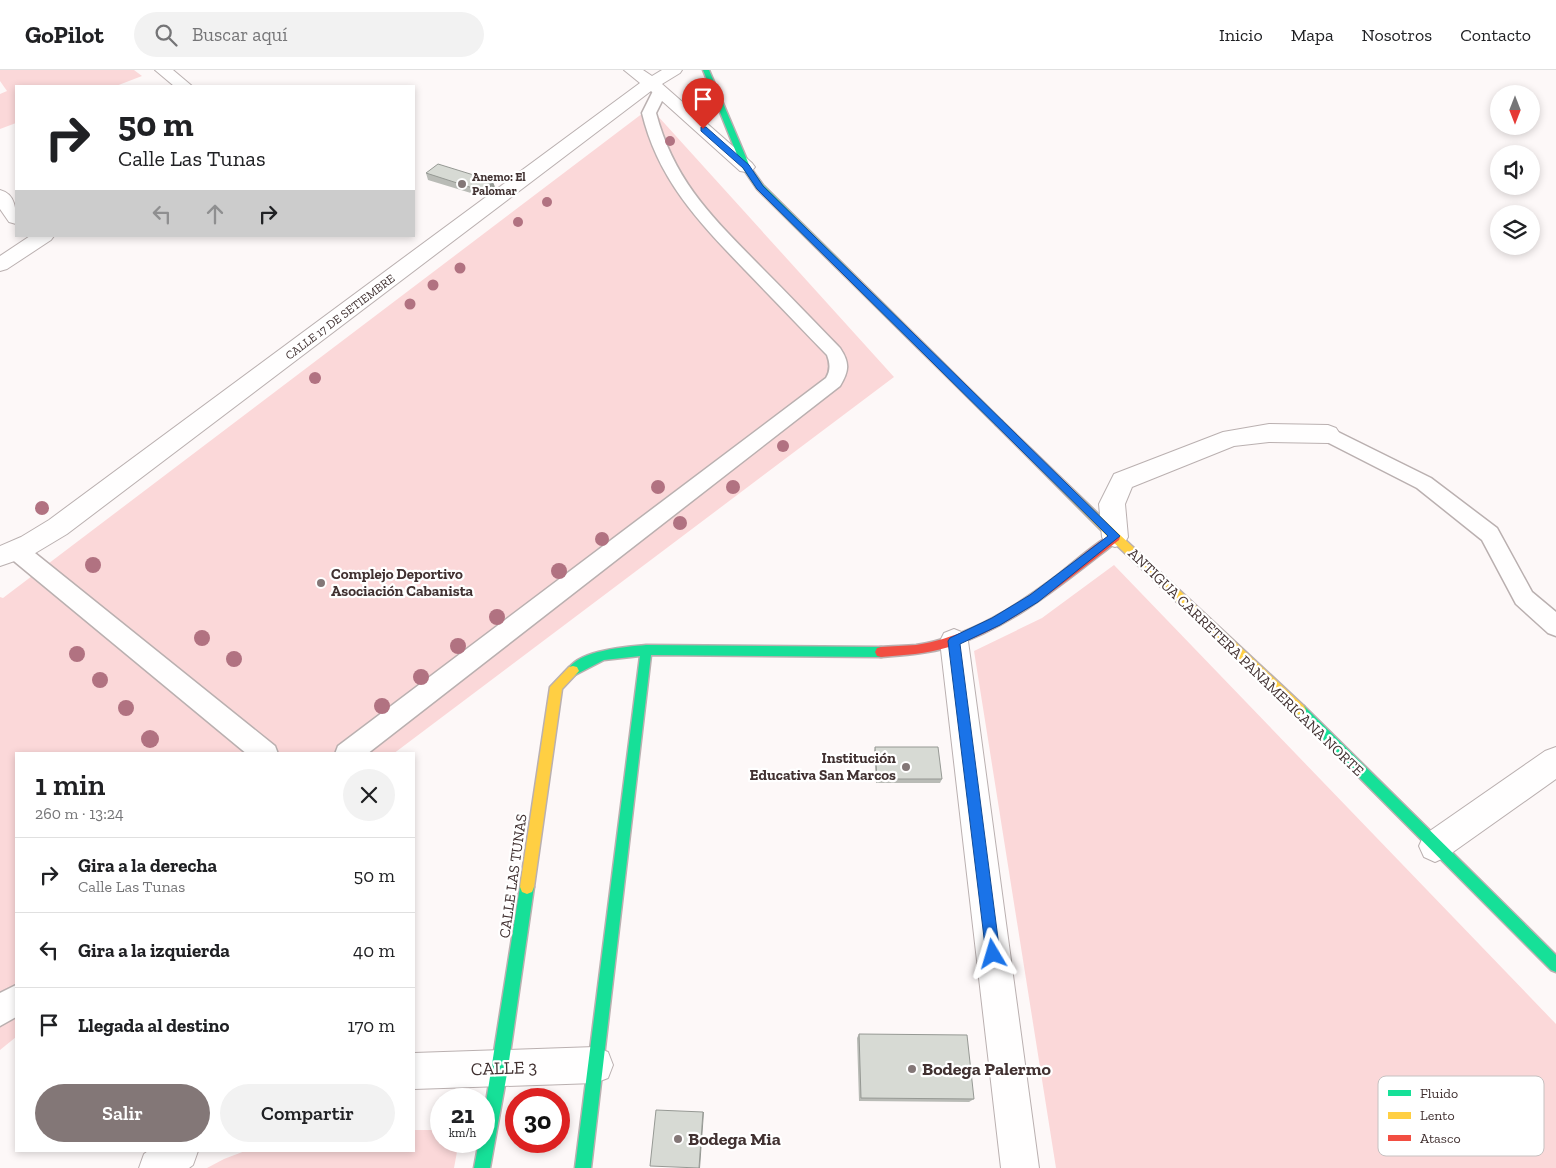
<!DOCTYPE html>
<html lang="es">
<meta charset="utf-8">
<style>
:root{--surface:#fff;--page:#f2f2f2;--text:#202124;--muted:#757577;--line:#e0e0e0;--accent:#837777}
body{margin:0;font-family:"Zilla Slab",serif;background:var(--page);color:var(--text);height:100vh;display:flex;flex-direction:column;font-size:19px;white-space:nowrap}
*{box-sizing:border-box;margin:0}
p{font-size:16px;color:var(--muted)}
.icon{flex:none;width:28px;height:28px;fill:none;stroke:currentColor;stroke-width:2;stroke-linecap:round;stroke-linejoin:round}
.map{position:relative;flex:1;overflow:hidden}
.drawer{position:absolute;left:15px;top:682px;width:400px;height:400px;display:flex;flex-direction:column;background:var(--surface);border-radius:0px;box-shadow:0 2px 8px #0003}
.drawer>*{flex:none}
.hud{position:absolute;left:15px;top:15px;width:400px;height:152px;border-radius:0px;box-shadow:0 2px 8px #0003;background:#fff;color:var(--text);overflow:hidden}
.needle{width:32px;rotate:180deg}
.buttons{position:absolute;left:1490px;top:15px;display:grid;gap:10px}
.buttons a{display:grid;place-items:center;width:50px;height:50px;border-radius:50%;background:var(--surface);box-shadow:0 2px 8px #0003;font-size:25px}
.speed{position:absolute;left:430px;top:1018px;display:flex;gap:10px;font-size:25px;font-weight:700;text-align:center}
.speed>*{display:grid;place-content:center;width:65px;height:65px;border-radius:50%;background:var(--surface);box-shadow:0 2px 8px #0003;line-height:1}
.speed small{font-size:12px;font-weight:400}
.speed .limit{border:8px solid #d22;background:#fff;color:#111}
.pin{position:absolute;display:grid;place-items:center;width:42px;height:42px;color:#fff;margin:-51px -21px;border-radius:50% 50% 50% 0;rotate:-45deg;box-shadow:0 0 5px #0007}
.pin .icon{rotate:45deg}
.me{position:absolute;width:55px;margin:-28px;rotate:353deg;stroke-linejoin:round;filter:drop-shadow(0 0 4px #0008)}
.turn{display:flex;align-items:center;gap:18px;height:105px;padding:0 20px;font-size:22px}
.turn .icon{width:65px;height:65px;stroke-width:2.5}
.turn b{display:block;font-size:35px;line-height:42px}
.lanes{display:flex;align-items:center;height:48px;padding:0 20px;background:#0003;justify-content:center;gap:25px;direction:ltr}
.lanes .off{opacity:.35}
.round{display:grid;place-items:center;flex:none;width:52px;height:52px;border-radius:26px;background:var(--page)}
.headline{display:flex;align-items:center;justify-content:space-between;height:85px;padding:0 20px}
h1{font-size:30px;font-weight:600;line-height:38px}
.action{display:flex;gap:10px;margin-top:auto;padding:10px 20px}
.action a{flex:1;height:58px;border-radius:30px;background:var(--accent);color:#fff;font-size:20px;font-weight:600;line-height:58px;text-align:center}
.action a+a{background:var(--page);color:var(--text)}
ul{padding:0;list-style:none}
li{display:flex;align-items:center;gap:15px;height:75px;padding:0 20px;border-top:1px solid var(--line)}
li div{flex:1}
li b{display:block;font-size:19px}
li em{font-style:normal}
header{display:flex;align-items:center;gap:30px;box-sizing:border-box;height:70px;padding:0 25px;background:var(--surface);border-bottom:1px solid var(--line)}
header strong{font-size:24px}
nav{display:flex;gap:28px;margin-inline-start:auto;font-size:18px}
.search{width:350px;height:45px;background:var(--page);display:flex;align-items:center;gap:12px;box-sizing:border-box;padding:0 18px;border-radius:28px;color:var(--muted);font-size:19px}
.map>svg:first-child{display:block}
</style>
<header>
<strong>GoPilot</strong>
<div class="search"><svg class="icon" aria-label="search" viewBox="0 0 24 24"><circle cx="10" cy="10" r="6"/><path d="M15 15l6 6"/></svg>Buscar aquí</div>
<nav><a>Inicio</a><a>Mapa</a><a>Nosotros</a><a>Contacto</a></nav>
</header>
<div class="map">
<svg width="1556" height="1098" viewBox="0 0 1556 1098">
<rect width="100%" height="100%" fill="#fdf8f8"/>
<path fill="#fbd8d9" d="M0,0H134L142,6L116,16H16V53L0,59V24L7,21L0,11Z
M643,43L656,44L894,307L393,684H16V967L0,980V527L3,528Z
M1114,495L1556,954V1098H1056L974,581L1042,548Z
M414,1060H441V1071H459L454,1098H207L224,1089L245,1081H414Z"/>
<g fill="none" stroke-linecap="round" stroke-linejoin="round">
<g stroke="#bab0b0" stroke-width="3">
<path id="lane" d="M660,17L667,21L656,43C674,111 712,147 760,196C787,223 813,250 840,278C850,293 849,301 840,316L367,684H335L338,676L826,308C831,300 830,293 827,285C800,257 772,228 745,200C699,152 658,110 642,43L653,21Z
M1328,357L1431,408L1497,458L1532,522L1556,542V566L1548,563L1516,534L1482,470L1417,418L1321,369L1318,364L1321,359Z
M17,473L25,475L275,676L278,684H247L9,487L6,481L9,475Z
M16,915V947L0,956V923Z"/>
</g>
<g stroke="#bab0b0" stroke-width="2">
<path id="street" d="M155,0H173L192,16H174Z
M624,0H643L652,6L662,0H682L680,3L662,14L752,93L755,97L752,101L746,102L740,101L651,21L67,464L32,485L0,496V476L21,467L49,450L640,13Z
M0,120C16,124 16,140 16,154L9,152L0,139Z
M30,166H54L51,170L7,199L0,201V186Z
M1269,354L1328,355L1336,358L1340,364L1336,370L1328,373L1269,372L1234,376L1132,417L1125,434L1128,467L1124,474L1115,477L1106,474L1102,467L1099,434L1114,404L1223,362Z
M954,559L964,563L968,571L1039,1098H1001L940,571L944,563Z
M1556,677V709L1446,787L1435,792L1424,787L1419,776L1424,765L1545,681Z
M595,977L608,982L613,995L608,1008L595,1013L414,1019V983Z
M148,1081H198L193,1095L189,1098H139L144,1084Z"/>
</g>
<g stroke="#bab0b0" stroke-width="3">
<path id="fast" d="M703,0H709L750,97L763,115L1002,351V355H996L757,119L742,97Z
M646,575L881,577L885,578L887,582L885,586L881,587L651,585L591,1098H575L640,586L604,590L573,606L569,605L567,601C577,580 626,577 646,575Z
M1300,635L1304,636L1556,885V902L1551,900L1296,644L1294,640L1296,636Z
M527,810L532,812L534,817L508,998L490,1098H474L479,1071H484V1045L520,817L522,812Z"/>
</g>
<g stroke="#bab0b0" stroke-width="3">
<path id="slow" d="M999,350L1002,351L1119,464L1304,636L1306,640L1304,644L1300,645L1296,644L1111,470L996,355V351Z
M573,596L577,597L579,601L562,619L534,817L532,822L527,824L522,822L520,817L550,617L569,597Z"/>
</g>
<g stroke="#bab0b0" stroke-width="3">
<path id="jam" d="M1115,463L1120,467L1119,470C1066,511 1013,557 949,577C926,584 904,585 881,587L877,586L875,582L877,578L881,577C892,576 904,576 916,575C969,567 1017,536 1059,504C1072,494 1102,467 1115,463Z"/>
</g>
<use href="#lane" fill="#fffefe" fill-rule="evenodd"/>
<use href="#street" fill="#fffefe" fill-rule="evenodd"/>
<use href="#fast" fill="#16e098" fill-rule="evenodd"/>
<use href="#slow" fill="#ffcf43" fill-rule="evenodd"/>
<use href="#jam" fill="#f24e42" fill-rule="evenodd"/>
</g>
<g fill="#b17281">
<circle cx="670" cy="71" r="5"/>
<circle cx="547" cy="132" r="5"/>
<circle cx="518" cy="152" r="5"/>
<circle cx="460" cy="198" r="5.5"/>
<circle cx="433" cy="215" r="5.5"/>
<circle cx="410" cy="234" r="5.5"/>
<circle cx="315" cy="308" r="6"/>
<circle cx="783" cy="376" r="6"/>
<circle cx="658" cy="417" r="7"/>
<circle cx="733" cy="417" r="7"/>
<circle cx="42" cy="438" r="7"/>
<circle cx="680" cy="453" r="7"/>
<circle cx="602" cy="469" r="7"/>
<circle cx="93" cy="495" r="8"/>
<circle cx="559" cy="501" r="8"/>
<circle cx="497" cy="547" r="8"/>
<circle cx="202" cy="568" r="8"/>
<circle cx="458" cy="576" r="8"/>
<circle cx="77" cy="584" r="8"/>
<circle cx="234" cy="589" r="8"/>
<circle cx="421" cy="607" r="8"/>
<circle cx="100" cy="610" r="8"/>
<circle cx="382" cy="636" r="8"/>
<circle cx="126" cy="638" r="8"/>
<circle cx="150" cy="669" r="9"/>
</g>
<path fill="#b9bbb6" d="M426,103L493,111L495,118L484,127L428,110Z
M875,677L942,709L940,713H876L874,681Z
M859,964L974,1029L969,1032L859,1031L857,968Z"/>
<path fill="#969994" d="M493,111L495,118L484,127L482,121Z
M703,1042H704L700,1098H699Z"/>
<path fill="#d7dad4" stroke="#969994" d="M438,94L493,111L482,121L426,103Z
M875,677H938L942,709H877Z
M859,964L967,965L974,1029L861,1028Z
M656,1040L703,1042L699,1098L650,1096Z"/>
<path fill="#1a73e8" stroke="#114b97" d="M701,57H706L749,95L763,116L1120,466L1038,532L1000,555L960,574L1000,884L998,889L993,891L988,889L986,884L948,571L950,568L992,548L1030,525L1108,466L757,119L743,98L701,61Z"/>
<g fill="#837777" stroke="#fff" stroke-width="2">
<circle cx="462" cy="114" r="5"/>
<circle cx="321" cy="513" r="5"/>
<circle cx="906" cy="697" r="5"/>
<circle cx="912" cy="999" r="5"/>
<circle cx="678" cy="1069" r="5"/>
</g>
<g text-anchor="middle" stroke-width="4.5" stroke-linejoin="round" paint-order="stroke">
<g font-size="12" font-weight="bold" fill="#413131" stroke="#fff" text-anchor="start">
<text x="472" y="111">Anemo: El<tspan x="472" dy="14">Palomar</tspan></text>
</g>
<g font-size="12" fill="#413131" stroke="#fff">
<text transform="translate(340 247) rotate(-37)" y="4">CALLE 17 DE SETIEMBRE</text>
</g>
<g font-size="15" font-weight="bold" fill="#413131" stroke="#fff" text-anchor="start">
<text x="331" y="509">Complejo Deportivo<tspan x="331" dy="17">Asociación Cabanista</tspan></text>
<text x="896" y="693" text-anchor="end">Institución<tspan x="896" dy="17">Educativa San Marcos</tspan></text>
</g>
<g font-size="15" fill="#413131" stroke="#fff">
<text transform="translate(1246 592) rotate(44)" y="5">ANTIGUA CARRETERA PANAMERICANA NORTE</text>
<text transform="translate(513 806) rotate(-82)" y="5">CALLE LAS TUNAS</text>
</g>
<g font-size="18" fill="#413131" stroke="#fff">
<text transform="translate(504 998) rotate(-2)" y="6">CALLE 3</text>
</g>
<g font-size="18" font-weight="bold" fill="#413131" stroke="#fff" text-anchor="start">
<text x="922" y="1005">Bodega Palermo</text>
<text x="688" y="1075">Bodega Mia</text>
</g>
</g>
<rect x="1378" y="1006" width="166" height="80" rx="8" fill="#fff" stroke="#c6c1c1" stroke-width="1"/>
<rect x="1388" y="1020" width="23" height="6" fill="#16e098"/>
<rect x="1388" y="1042" width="23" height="7" fill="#ffcf43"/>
<rect x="1388" y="1065" width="23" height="6" fill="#f24e42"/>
<g font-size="14" fill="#413131">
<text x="1420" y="1028">Fluido</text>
<text x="1420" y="1050">Lento</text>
<text x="1420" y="1073">Atasco</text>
</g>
</svg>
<div class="buttons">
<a><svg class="needle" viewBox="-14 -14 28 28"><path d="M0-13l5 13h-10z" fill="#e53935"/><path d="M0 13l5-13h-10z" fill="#757577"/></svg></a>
<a><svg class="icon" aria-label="sound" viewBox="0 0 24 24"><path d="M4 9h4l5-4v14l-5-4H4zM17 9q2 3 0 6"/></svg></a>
<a><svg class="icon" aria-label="layers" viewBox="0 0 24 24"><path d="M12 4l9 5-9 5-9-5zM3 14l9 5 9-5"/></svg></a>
</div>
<div class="speed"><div>21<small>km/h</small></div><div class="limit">30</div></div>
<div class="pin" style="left:703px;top:59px;background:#d93025"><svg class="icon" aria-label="arrive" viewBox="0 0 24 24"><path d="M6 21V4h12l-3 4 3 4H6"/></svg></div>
<svg class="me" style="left:993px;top:884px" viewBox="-20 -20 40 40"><path d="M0-17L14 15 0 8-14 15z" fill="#1a73e8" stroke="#fff" stroke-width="4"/></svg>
<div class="hud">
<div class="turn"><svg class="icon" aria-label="right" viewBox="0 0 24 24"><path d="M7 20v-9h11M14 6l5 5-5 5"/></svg><div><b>50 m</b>Calle Las Tunas</div></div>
<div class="lanes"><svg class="icon off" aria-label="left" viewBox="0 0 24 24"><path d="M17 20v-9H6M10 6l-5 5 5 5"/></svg><svg class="icon off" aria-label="ahead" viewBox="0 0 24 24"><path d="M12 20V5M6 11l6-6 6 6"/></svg><svg class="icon" aria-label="right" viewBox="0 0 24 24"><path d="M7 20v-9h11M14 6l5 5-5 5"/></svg></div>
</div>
<section class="drawer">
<div class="headline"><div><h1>1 min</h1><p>260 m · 13:24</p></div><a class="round"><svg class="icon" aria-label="close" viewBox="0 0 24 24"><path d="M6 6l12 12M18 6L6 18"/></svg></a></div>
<ul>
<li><svg class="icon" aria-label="right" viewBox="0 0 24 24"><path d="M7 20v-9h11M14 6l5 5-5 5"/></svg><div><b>Gira a la derecha</b><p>Calle Las Tunas</p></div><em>50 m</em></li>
<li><svg class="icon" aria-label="left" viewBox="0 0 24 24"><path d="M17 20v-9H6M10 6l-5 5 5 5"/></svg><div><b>Gira a la izquierda</b></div><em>40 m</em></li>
<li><svg class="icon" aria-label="arrive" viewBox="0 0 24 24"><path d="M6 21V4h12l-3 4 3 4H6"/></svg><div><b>Llegada al destino</b></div><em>170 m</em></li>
</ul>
<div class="action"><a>Salir</a><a>Compartir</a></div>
</section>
</div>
